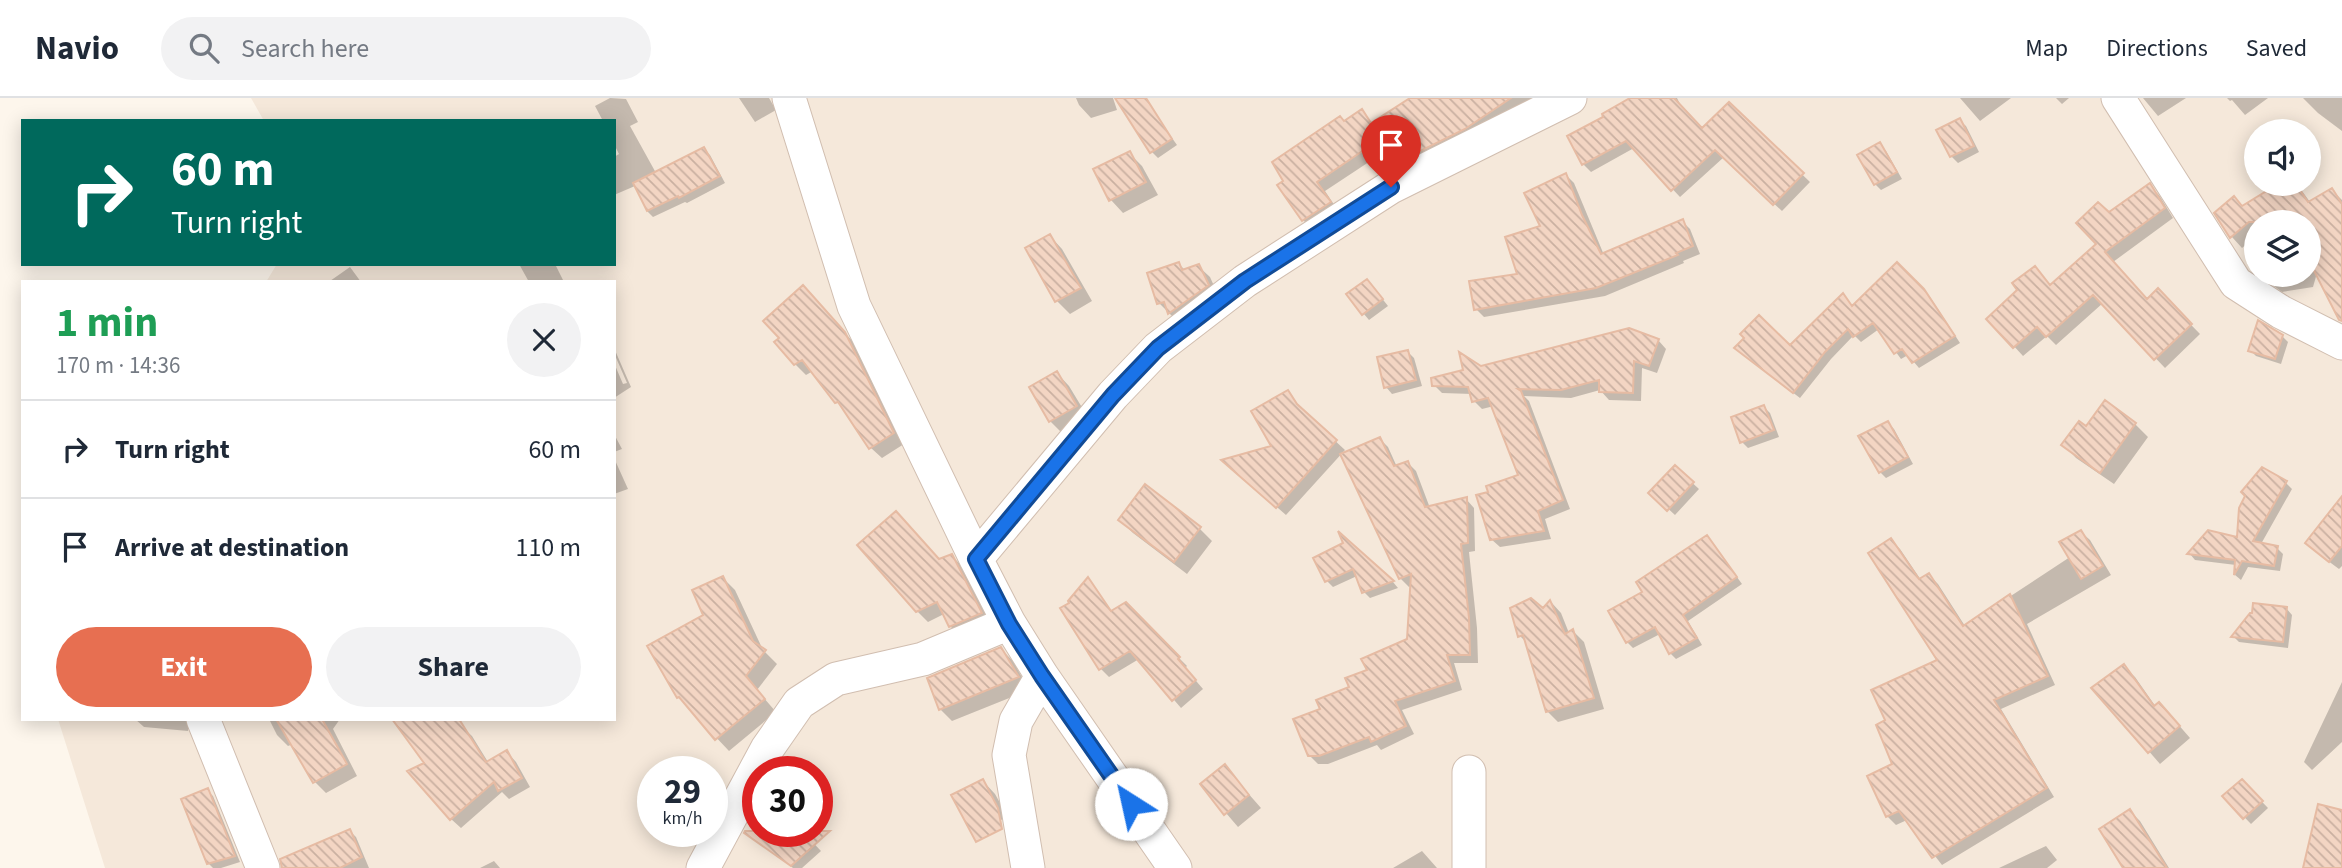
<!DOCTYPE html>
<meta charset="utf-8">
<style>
:root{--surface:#fff;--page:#f2f2f3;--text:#1f2937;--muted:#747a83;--line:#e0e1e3;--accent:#e76f51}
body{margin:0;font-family:"Source Sans 3",sans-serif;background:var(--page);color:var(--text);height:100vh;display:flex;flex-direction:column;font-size:26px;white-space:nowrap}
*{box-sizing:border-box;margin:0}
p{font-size:23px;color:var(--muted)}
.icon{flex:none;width:38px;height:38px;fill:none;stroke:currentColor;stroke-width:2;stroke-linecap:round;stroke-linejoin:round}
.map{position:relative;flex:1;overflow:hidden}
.drawer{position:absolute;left:21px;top:182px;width:595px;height:441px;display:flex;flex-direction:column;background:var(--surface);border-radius:0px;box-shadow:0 4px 18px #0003}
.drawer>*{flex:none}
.guide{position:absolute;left:21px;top:21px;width:595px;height:147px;border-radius:0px;box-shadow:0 4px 18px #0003;background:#00695c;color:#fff;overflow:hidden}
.fabs{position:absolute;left:2244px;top:21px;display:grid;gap:14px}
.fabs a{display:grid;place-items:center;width:77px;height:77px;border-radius:50%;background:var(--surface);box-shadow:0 4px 18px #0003;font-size:35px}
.speed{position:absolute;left:637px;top:658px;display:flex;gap:14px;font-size:35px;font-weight:700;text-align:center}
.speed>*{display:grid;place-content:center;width:91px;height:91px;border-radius:50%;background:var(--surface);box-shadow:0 4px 18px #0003;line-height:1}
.speed small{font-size:18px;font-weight:400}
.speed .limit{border:10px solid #d22;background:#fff;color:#111}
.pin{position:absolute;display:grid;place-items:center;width:60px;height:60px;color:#fff;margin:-72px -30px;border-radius:50% 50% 50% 0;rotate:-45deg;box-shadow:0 0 7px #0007}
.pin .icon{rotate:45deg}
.me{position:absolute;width:77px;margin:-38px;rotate:325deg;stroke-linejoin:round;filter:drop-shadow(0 0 5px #0008)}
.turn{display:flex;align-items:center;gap:24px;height:147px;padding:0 35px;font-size:32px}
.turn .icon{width:91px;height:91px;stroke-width:2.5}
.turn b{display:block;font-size:49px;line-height:60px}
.round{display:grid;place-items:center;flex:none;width:74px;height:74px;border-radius:37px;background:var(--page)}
.summary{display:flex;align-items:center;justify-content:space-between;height:119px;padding:0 35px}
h1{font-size:42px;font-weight:700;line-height:52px;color:#1e9e55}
.action{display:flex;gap:14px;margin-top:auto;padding:14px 35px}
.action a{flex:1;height:80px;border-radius:42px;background:var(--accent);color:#fff;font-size:28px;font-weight:700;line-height:80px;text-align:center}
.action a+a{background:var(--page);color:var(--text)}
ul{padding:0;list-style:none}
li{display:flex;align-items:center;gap:21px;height:98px;padding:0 35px;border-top:2px solid var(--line)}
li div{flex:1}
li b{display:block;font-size:26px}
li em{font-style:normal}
header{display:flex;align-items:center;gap:42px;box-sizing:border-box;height:98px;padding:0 35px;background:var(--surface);border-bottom:2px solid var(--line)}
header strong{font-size:33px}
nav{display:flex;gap:38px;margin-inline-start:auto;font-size:24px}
.search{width:490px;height:63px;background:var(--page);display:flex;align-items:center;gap:18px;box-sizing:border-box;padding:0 24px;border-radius:38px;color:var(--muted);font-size:26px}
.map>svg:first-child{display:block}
</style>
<header>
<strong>Navio</strong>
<div class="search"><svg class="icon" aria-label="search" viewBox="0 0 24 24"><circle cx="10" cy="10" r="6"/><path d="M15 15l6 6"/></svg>Search here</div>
<nav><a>Map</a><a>Directions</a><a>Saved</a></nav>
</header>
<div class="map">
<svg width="2342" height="770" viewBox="0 0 2342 770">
<defs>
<pattern id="building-back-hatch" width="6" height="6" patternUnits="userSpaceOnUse" patternTransform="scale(1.75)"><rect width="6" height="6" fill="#f3d5c3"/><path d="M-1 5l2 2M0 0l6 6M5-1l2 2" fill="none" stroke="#cab0a1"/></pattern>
</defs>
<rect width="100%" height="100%" fill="#fdf6ec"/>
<path fill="#f5e8da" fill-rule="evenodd" d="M251,0H2342V770H105L58,621H614V184H266L277,166H614V23H264ZM2256,33H2308V86H2256ZM2256,124H2308V177H2256ZM653,674H712V733H653ZM758,674H817V733H758Z"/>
<path fill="#0003" d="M610,0L626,1L638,24L630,28L656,75L704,51L710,57L725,85L687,105L685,104L653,119L647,113L635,88L614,97V59L619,56L614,46V23H603L595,8Z
M739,0H769L776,12L755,24Z
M1076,0H1113L1117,12L1091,20L1079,7Z
M1413,0H1548L1394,79L1378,58L1325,93L1339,114L1312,131L1303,122L1279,87L1345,25L1361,13L1373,26Z
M1634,0H1677L1682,10L1703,32L1729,6L1810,84L1782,113L1724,59L1680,99L1634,50L1591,74L1583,66L1606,19Z
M1960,0H2011L1980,23Z
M2056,0H2069L2062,6Z
M2143,0H2186L2158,18Z
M2227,0H2268L2245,17L2232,2L2230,3Z
M2303,0H2342V33L2318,15Z
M1157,19L1177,47L1158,60L1152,54Z
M1959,22L1966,28L1979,54L1958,65L1951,58L1938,33Z
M1880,47L1886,53L1902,81L1881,92L1875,86Z
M1129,55L1142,68L1158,97L1123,115L1111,102Z
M1566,77L1574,85L1604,157L1682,123L1690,131L1700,156L1683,163L1684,165L1605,198L1484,219L1476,211L1520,177Z
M2281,86H2297L2310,104L2332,92L2342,102V203L2317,175L2313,189L2282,194L2259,177H2308V124H2256V173L2249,144L2242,150L2232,139L2216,115L2243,109Z
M2149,88L2159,97L2173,120L2113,164L2147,203L2158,193L2200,236L2165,270L2103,205L2056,247L2047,238L2023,258L1989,221L2019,193L2035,170L2051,188L2099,146L2109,117Z
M1050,138L1062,151L1092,203L1070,216L1057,203Z
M519,166H555L564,184H529Z
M1179,166L1186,173L1198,168L1210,179L1219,199L1181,227L1159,205Z
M1897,167L1930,199L1960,245L1919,270L1908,257L1901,261L1879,231L1861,244L1854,237L1831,261L1800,300L1742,256L1790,250L1843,198L1853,209Z
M350,169L361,184H331L330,183Z
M1373,189L1388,208L1369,222L1348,197Z
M813,200L856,247L904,346L882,360L871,350L848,315L813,273L806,277L795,266L782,241Z
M2282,238L2288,244L2281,266L2256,258L2250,252Z
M1658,242L1666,251L1657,275L1642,270L1641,303L1609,302L1600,292L1571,300L1524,298L1529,303L1570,411L1545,421L1551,441L1500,449L1491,441V396L1520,378L1494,308L1482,311L1474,303L1472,296L1442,295L1434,287L1480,270Z
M614,250L631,289L614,300V265L623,286L627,285L614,255Z
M1408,254L1414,260L1422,288L1392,296L1386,289Z
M1057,275L1069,288L1089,321L1063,336L1050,323Z
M1288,294L1304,314L1345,352L1286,417L1232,370L1274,349Z
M2105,304L2135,326L2148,339L2114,386L2076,360L2064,347L2086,330Z
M1764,309L1770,315L1779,339L1748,350L1742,344Z
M1888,325L1894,331L1913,366L1886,380L1880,374Z
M614,336L622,351L614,354Z
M1380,341L1388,349L1397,369L1408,365L1416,373L1430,410L1466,401L1474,410L1475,453L1469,454L1477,530L1478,565H1454L1462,592L1402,612L1414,636L1381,652L1377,647L1328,666H1318L1309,657L1322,612L1409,542L1412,487L1409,489L1400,480Z
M614,360L628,391L614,396Z
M1675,369L1699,391L1675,417L1651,395Z
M2263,372L2286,385L2292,391L2261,446L2277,450L2283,456L2280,473L2248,469L2241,482L2235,477L2236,467L2195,462L2190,456L2238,441L2247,398Z
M2342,401V468L2339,471L2316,454Z
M1120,422L1199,430L1212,443L1187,476L1133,435Z
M2081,434L2090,442L2111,477L2027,526L2055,587L2001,611L2054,699L1942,767L1907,722L1896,727L1887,718L1869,679L1894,667L1888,623L1940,563L1891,442L1900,451L1921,482L1929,477L1938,486L1965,528L2070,459Z
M1342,440L1393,484L1398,490L1370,500L1364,494L1357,478L1333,489L1327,483L1345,446Z
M1713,446L1742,486L1688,523L1702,547L1676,561L1670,555L1660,536L1633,550L1627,544L1645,494Z
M952,458L963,469L992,526L961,539L950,528L944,516L928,524L917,513L939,463Z
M723,480L735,492L763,552L777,566L757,592L776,614L729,653L678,599L706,518Z
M1088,481L1112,514L1125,506L1187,568L1185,570L1203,591L1181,610L1139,561L1109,579L1101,571L1062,511L1072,506Z
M1551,504L1561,515L1569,535L1573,533L1584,544L1604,611L1558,624L1547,613L1528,546L1520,538Z
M2286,510L2292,517L2288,550L2239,544L2233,538Z
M1001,551L1013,563L1029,592L952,623L940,611Z
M2123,568L2135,579L2156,609L2170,617L2190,640L2160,666L2094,590Z
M2342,584V644L2312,672L2304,664Z
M135,621H189L188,633L144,629Z
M269,621H340L333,631L357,678L326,695L314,683L293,646L288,648L277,637Z
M462,629L472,638L488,664L507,654L516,664L530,689L509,701L502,694L461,730L451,721L427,665Z
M1225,669L1261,710L1238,729L1202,687Z
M983,683L995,696L1008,719L977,732Z
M2242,683L2268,710L2251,726L2225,699Z
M207,692L213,698L240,764L221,770H213L209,766Z
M2130,713L2140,723L2169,770H2125Z
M350,733L356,739L369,770H319Z
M802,733L821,753L802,770H793L770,752Z
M2046,748L2057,762L2047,770H1999Z
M1422,753L1437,770H1393Z
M494,763L500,770H480Z"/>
<path fill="url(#building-back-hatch)" stroke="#e6bba3" stroke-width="2" d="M1115,0H1146L1172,41L1150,55Z
M1410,0H1511L1465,31L1384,71L1370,48L1317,84L1331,104L1302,123L1277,87L1283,83L1272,64L1340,18L1344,23L1362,11L1371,25Z
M1630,0H1674L1702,30L1729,4L1804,75L1773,107L1715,52L1671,93L1626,43L1582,67L1567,38L1603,19L1602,16Z
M1960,20L1974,48L1950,59L1936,32Z
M1880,44L1897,74L1874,87L1857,57Z
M704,49L720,78L679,100L678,98L647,113L633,85Z
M1130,53L1146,84L1109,103L1093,71Z
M1566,75L1582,117L1601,156L1683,121L1693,148L1676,155L1678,157L1596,190L1474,212L1469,183L1517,176L1505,139L1540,128L1524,95Z
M2150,85L2165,110L2105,154L2147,201L2158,190L2192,226L2154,262L2093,197L2046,239L2037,229L2013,250L1986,221L2017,192L2012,185L2035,168L2050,187L2096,146L2076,125L2098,104L2109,114Z
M2278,86H2296L2308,104L2332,90L2342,106V223L2339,222L2308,161V124H2249L2230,140L2214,115L2234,98L2242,108Z
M1050,136L1081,190L1055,204L1025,150Z
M1179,164L1182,172L1199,166L1209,187L1168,216L1164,204L1157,206L1147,175Z
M1897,164L1924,191L1955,238L1912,265L1902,251L1894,256L1873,225L1853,239L1848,231L1825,254L1793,295L1734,250L1744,240L1740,236L1759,217L1790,247L1843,195L1852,208Z
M1367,181L1383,201L1362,217L1346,196Z
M803,187L845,234L894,335L869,351L838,304L835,305L802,262L794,267L774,244L779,240L763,223Z
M2258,222L2283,237L2275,261L2248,253Z
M1629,230L1659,241L1649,268L1634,263L1633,295L1599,294V282L1561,292L1518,291L1521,293L1563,402L1538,413L1544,433L1490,442L1476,397L1488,394L1486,388L1518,377L1488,300L1472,304L1468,289L1432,288L1431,280L1463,272L1459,254L1481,268Z
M1408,252L1416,282L1384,290L1377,259Z
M1057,273L1077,308L1049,324L1029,289Z
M1288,292L1297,306L1337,342L1276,410L1221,362L1271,348L1251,313Z
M2105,302L2136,325L2100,375L2061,347L2079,323L2086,328Z
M1764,307L1774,332L1740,345L1731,319Z
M1888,323L1908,359L1879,375L1858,338Z
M1380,339L1394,368L1408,363L1425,409L1467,399L1468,445L1461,446L1469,520L1470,557H1447L1455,583L1395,603L1406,628L1371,644L1369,639L1319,658H1308L1293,621L1320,611L1316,602L1349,589L1345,580L1367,572L1361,561L1407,541L1411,476L1399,481L1340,356Z
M1675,367L1694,384L1667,413L1648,395Z
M2262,369L2287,383L2253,443L2278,448L2274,468L2242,463L2234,477L2235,462L2187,456L2208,432L2237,439L2239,410L2245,398L2241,394Z
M1145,386L1201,429L1174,464L1118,422Z
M2342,398V448L2329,464L2305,445Z
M896,413L939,461L952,456L982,515L949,529L937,504L916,514L857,447Z
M2081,432L2103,468L2081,481L2059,444Z
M1338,433L1348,442L1394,483L1362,495L1353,471L1325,484L1313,460L1343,445Z
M1707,437L1737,479L1683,517L1697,540L1669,556L1655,529L1626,545L1608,513L1642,494L1636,484Z
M1891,440L1919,481L1929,475L1963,528L2010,496L2048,578L1994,602L2047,690L1932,760L1899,713L1886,719L1867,678L1892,666L1876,627L1885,622L1871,592L1937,562L1868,455Z
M723,478L753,543L766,552L746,578L765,601L715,642L679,599L677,600L647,548L703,517L692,492Z
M1088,479L1111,513L1126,504L1180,559L1178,561L1196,582L1172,603L1130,553L1099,572L1060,510L1069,505L1068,503Z
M1531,500L1543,510L1550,502L1565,536L1573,531L1594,600L1546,614L1523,537L1518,539L1510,510Z
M2253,505L2287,509L2283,544L2231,539L2250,515H2252Z
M1001,549L1019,579L939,612L927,580Z
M2124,566L2154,608L2159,604L2180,628L2148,655L2091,590Z
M276,621H322L347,666L313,685Z
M392,621H459L486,664L507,652L522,680L498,693L494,684L450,722L407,673L424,665Z
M1225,666L1249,697L1224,717L1200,686Z
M983,681L998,710L1002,731L976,744L951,697Z
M2242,681L2263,703L2243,721L2222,698Z
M208,690L235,758L207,766L181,701Z
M2318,706L2342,712V770H2303Z
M2130,711L2167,770H2123L2099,731Z
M350,731L362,759L340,770H282L280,761Z
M745,733H830L791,768L744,735Z"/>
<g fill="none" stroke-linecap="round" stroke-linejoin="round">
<g stroke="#d1beb0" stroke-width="35">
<path id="minor" d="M789,0L854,208L976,461L1009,525L1042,578L1175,770
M2118,0L2236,185L2281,214L2342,245
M976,461L1113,297L1158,250L1245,183L1391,89L1570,0
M203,621L263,770
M703,770L767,651L799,605L836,581L923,561L1009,525
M1028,770L1009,657L1016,623L1042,578
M1469,770V674"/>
</g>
<use href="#minor" stroke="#fff" stroke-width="33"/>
</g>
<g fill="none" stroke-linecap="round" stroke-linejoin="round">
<g stroke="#114b97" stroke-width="18">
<path id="route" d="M1131,706L1042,578L1009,526L976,461L1113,297L1158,250L1245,183L1391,89"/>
</g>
<use href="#route" stroke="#1a73e8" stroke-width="12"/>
</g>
</svg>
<div class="fabs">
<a><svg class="icon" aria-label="sound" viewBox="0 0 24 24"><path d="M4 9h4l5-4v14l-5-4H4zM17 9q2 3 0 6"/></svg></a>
<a><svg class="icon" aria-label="layers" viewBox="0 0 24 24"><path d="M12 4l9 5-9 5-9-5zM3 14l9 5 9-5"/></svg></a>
</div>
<div class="speed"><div>29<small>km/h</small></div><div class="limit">30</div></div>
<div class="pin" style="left:1391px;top:89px;background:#d93025"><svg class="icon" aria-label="arrive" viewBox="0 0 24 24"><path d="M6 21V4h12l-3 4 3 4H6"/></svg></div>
<svg class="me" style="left:1131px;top:706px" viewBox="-20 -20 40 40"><circle r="19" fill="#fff"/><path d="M0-13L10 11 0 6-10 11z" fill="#1a73e8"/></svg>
<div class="guide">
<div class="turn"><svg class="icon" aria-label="right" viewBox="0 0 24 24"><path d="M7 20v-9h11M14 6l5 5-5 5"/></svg><div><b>60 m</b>Turn right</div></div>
</div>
<section class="drawer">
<div class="summary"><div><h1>1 min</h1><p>170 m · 14:36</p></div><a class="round"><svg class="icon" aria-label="close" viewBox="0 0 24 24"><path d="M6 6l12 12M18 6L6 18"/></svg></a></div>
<ul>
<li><svg class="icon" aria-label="right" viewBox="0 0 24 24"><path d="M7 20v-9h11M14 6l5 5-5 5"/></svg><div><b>Turn right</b></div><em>60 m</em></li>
<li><svg class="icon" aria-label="arrive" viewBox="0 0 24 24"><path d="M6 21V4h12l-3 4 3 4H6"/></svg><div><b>Arrive at destination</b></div><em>110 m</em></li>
</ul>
<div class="action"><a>Exit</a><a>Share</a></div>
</section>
</div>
